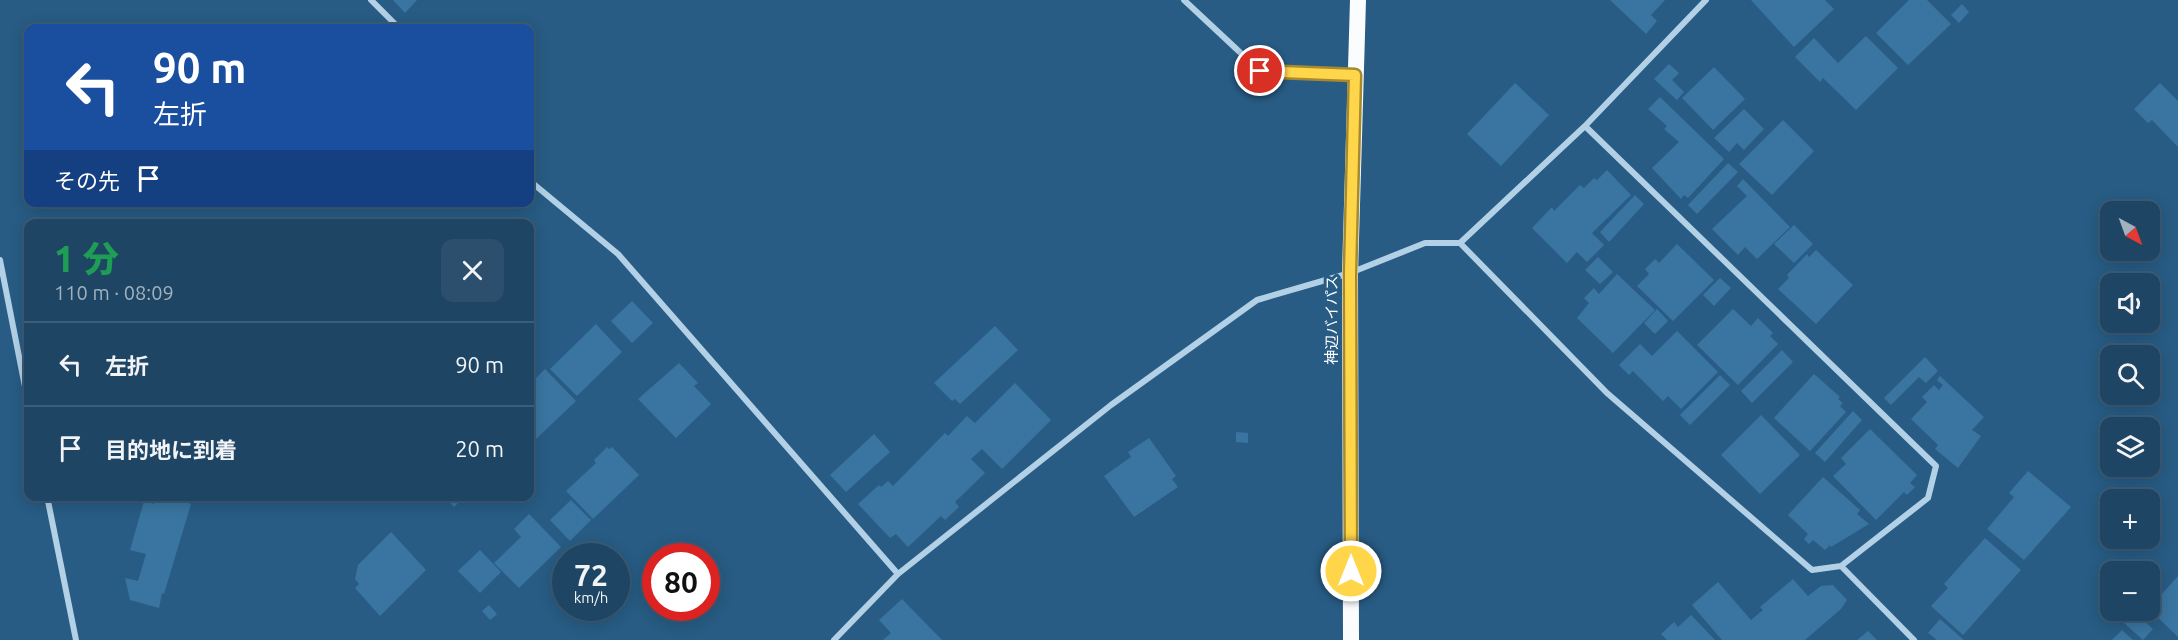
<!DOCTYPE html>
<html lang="ja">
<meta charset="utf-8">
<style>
:root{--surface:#1e4563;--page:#2b4f6c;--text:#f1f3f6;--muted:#a1b1be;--line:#3c5d78}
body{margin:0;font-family:Ubuntu,"Noto Sans JP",sans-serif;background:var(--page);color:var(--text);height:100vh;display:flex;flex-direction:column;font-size:22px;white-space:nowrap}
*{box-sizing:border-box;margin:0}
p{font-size:20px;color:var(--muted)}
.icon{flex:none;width:33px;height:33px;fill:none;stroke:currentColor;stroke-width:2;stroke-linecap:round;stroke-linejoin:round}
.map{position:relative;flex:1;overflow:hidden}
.side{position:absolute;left:24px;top:219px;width:510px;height:282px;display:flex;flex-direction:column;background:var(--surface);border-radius:12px;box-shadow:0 3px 15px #0003,0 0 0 2px var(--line)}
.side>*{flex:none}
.guide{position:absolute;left:24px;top:24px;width:510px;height:183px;border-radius:12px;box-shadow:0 3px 15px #0003,0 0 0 2px var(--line);background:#1a4fa0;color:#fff;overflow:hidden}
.needle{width:39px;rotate:139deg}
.buttons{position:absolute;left:2100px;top:201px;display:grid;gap:12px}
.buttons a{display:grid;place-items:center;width:60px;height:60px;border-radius:12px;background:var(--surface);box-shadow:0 3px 15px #0003,0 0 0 2px var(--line);font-size:30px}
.speed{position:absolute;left:552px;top:543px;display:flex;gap:12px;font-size:30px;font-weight:700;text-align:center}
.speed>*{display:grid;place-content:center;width:78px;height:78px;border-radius:50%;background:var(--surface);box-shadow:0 3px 15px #0003,0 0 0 2px var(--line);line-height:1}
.speed small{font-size:15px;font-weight:400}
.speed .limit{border:9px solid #d22;background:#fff;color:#111}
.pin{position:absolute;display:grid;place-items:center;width:51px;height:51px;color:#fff;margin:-26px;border:3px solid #fff;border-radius:50%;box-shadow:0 2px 6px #0007}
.me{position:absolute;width:66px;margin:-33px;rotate:0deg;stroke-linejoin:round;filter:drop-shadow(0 0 4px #0008)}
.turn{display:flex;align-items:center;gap:21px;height:126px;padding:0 30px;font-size:27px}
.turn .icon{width:78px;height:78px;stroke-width:2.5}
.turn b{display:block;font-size:42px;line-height:51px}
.then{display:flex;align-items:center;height:57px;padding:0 30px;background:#0003;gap:12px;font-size:22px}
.round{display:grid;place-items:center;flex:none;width:63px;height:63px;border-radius:12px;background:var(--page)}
.head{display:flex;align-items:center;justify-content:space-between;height:102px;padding:0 30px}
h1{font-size:36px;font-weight:800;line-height:45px;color:#1e9e55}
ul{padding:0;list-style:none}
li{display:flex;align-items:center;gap:18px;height:84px;padding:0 30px;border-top:2px solid var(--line)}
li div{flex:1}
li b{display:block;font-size:22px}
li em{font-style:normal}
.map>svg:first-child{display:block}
</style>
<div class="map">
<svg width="2178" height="640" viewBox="0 0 2178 640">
<rect width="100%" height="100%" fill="#285c84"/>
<path fill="#3975a0" d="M393,0H417L405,13Z
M1610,0H1665L1651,15L1657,21L1646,34Z
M1751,0H1825L1834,9L1794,47Z
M1909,0H1927L1951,24L1908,65L1876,33Z
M1962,4L1969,12L1959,23L1951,15Z
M1866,36L1898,68L1856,110L1823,78L1820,82L1795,57L1814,38L1838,63Z
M1669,64L1679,73L1672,80L1684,92L1677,100L1654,79Z
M1714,67L1745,99L1713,130L1682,98Z
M1515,83L1549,115L1501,166L1467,134Z
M2160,83L2178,101V147L2152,120L2148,123L2134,109Z
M1660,97L1724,159L1688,198L1684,195L1681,199L1652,168L1679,142L1664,129L1667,126L1648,109Z
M1744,109L1764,129L1744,150L1737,143L1729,152L1714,138Z
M1783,120L1814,151L1772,195L1739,164Z
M1728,163L1738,172L1697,214L1688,205Z
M1607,170L1631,195L1592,233L1604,245L1587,262L1577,252L1567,263L1532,228L1552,207L1554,211L1580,185L1584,188L1594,178L1597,180Z
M1743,179L1790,227L1757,259L1745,247L1738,255L1712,229L1747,196L1737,186Z
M1635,195L1644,204L1609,242L1600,232Z
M1794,225L1813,244L1794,263L1774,244Z
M1677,244L1714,280L1673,321L1637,286L1649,274L1645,269L1655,259L1659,263Z
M1816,250L1853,285L1816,324L1778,289L1789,278L1787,275L1807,254L1809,257Z
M1598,257L1613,272L1600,284L1585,270Z
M1617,274L1655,310L1613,353L1577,318L1589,303L1584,298L1594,288L1599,294Z
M1720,278L1731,288L1714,306L1703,295Z
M632,301L653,323L632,343L611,321Z
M1657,309L1668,321L1655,334L1644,323Z
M1733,309L1751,326L1758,318L1773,333L1770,336L1778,344L1738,385L1697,345Z
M596,324L622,352L577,396L550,369Z
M995,326L1018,350L960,404L955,399L952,401L934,383Z
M1677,331L1718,372L1681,409L1668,396L1663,401L1633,371L1629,375L1619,365L1640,344L1652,356Z
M1782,350L1793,362L1752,403L1741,391Z
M1925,357L1938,371L1926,383L1919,377L1891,405L1884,398Z
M679,363L698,383L694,386L711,404L676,438L638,399Z
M545,369L576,401L536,439L530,432V384Z
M1814,374L1840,397L1838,399L1843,403L1840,406L1846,412L1810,451L1774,418Z
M1720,375L1730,385L1690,425L1680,415Z
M1940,376L1984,417L1972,430L1981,436L1958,468L1935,449L1938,445L1911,419L1927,402L1922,397L1934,385L1939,390L1943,385L1937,380Z
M1015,383L1051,420L1002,469L982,449L971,459L985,473L955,502L959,507L945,520L941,516L908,547L896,534L890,538L858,504L879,485L881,487L888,481L893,486L945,433L948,436L967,416L975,423Z
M1853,411L1862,420L1825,462L1815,453Z
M1761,415L1800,455L1760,494L1721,455Z
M1870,429L1917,475L1910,483L1915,487L1907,495L1904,492L1876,520L1833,476L1846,464L1841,458Z
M1236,432L1248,433V443L1236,442Z
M874,434L890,452L846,492L830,475Z
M1149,438L1176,476L1172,479L1178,487L1134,517L1104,476L1131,457L1128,452Z
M607,447L609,449L612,447L639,475L593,519L566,491L596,463L594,460Z
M2028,471L2071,507L2024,560L1987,529L2014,497L2009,493Z
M1823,477L1860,510L1857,514L1869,524L1831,547L1830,545L1825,550L1813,540L1809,544L1804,539L1808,534L1788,515Z
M156,496H166L191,504L164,594L162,593L159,608L130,600L125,578L138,581L146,554L130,550L144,501L154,504Z
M400,496H412L405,503Z
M444,496H465L454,507Z
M571,500L591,520L570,541L550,520Z
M529,514L561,547L519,588L494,563L521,537L514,529Z
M391,532L426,570L380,616L355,588L359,584L355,579L358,565Z
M1985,538L2021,570L1963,635L1931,606L1948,588L1944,584Z
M480,550L501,572L480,593L458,571Z
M2178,576V637L2150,610V607Z
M1793,579L1808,596L1821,586L1833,585L1847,600L1841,609L1805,640H1722L1692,605L1718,582L1751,620L1763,610L1760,607Z
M902,599L942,640H883L891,633L879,620Z
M489,605L497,614L490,620L482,611Z
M2134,612L2153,629L2143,640L2124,623Z
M1691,615L1715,640H1667L1661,634L1674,622L1678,627Z
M1940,619L1964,640H1937L1928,633Z
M2122,630L2133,640H2112Z
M1868,631L1877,640H1857Z"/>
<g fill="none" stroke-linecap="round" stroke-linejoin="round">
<path stroke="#b2d1e7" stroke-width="6" d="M371,0L399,28
M1184,0L1260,71L1355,75
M1585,126L1936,466L1928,498L1841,566
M530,181L618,254L898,574
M1460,243L1585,126L1706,0
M0,260L28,402
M47,496L76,640
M834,640L898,574L1111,405L1257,300L1350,273L1425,243H1460L1607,393L1812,570L1841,566L1914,640"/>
<path stroke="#fafcfe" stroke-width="16" d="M1351,640L1350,273L1358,0"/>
</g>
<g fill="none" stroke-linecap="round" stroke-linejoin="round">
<g stroke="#a68a30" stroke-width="15">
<path id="route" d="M1260,71L1355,75L1350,273L1351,571"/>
</g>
<use href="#route" stroke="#ffd54a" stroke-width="10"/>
</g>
<g text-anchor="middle" stroke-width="6" stroke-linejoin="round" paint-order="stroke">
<g font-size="15" fill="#fff" stroke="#285c84">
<text transform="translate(1332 320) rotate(-90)" y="5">神辺バイパス</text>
</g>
</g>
</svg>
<div class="buttons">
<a><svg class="needle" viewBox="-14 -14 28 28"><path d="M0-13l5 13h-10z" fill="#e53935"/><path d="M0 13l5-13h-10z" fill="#a1b1be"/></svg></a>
<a><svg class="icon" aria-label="sound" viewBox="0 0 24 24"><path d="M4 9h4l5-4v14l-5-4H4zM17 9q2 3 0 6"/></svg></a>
<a><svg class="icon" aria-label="search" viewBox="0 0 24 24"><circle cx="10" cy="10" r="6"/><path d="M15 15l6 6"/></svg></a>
<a><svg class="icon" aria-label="layers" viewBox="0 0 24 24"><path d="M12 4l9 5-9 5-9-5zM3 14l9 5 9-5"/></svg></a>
<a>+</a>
<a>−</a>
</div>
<div class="speed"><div>72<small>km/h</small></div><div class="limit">80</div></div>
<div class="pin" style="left:1260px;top:71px;background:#d93025"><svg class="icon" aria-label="arrive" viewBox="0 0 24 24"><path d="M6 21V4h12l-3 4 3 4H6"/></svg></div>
<svg class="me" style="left:1351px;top:571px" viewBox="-20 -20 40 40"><circle r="17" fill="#ffd54a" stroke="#fff" stroke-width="3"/><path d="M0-11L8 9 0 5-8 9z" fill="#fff"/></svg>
<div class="guide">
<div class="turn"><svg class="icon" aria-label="left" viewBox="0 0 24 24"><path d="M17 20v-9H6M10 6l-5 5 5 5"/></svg><div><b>90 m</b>左折</div></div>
<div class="then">その先<svg class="icon" aria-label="arrive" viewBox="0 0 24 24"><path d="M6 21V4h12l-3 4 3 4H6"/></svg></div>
</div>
<section class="side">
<div class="head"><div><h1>1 分</h1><p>110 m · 08:09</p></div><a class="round"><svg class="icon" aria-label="close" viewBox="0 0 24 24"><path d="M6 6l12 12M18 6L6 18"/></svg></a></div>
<ul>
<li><svg class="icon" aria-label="left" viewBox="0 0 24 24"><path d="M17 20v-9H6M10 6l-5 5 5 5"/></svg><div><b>左折</b></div><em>90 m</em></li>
<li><svg class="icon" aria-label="arrive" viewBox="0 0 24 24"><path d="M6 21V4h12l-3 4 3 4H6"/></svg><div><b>目的地に到着</b></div><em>20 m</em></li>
</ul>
</section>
</div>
